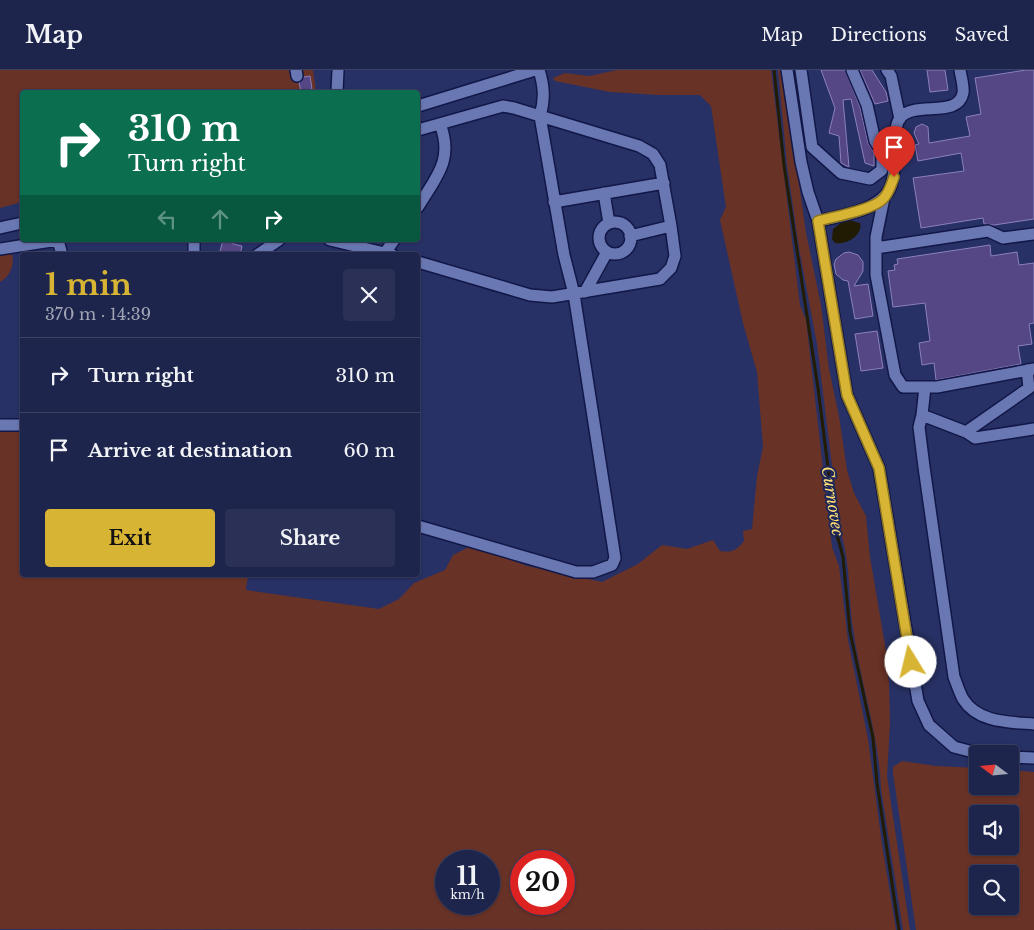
<!DOCTYPE html>
<meta charset="utf-8">
<style>
:root{--surface:#1e254c;--page:#2b3156;--text:#f1f3f6;--muted:#a1a5b5;--line:#3c4264;--accent:#d7b434}
body{margin:0;font-family:"Libre Baskerville",serif;background:var(--page);color:var(--text);height:100vh;display:flex;flex-direction:column;font-size:19px;white-space:nowrap}
*{box-sizing:border-box;margin:0}
p{font-size:16px;color:var(--muted)}
.icon{flex:none;width:28px;height:28px;fill:none;stroke:currentColor;stroke-width:2;stroke-linecap:round;stroke-linejoin:round}
.map{position:relative;flex:1;overflow:hidden}
.sheet{position:absolute;left:20px;top:182px;width:400px;height:325px;display:flex;flex-direction:column;background:var(--surface);border-radius:5px;box-shadow:0 1px 4px #0004,0 0 0 1px var(--line)}
.sheet>*{flex:none}
.banner{position:absolute;left:20px;top:20px;width:400px;height:152px;border-radius:5px;box-shadow:0 1px 4px #0004,0 0 0 1px var(--line);background:#0b6e4f;color:#fff;overflow:hidden}
.needle{width:32px;rotate:286deg}
.fabs{position:absolute;left:969px;top:675px;display:grid;gap:10px}
.fabs a{display:grid;place-items:center;width:50px;height:50px;border-radius:5px;background:var(--surface);box-shadow:0 1px 4px #0004,0 0 0 1px var(--line);font-size:25px}
.speed{position:absolute;left:435px;top:780px;display:flex;gap:10px;font-size:25px;font-weight:700;text-align:center}
.speed>*{display:grid;place-content:center;width:65px;height:65px;border-radius:50%;background:var(--surface);box-shadow:0 1px 4px #0004,0 0 0 1px var(--line);line-height:1}
.speed small{font-size:12px;font-weight:400}
.speed .limit{border:8px solid #d22;background:#fff;color:#111}
.pin{position:absolute;display:grid;place-items:center;width:42px;height:42px;color:#fff;margin:-51px -21px;border-radius:50% 50% 50% 0;rotate:-45deg;box-shadow:0 0 5px #0007}
.pin .icon{rotate:45deg}
.me{position:absolute;width:55px;margin:-28px;rotate:351deg;stroke-linejoin:round;filter:drop-shadow(0 0 4px #0008)}
.turn{display:flex;align-items:center;gap:18px;height:105px;padding:0 25px;font-size:22px}
.turn .icon{width:65px;height:65px;stroke-width:2.5}
.turn b{display:block;font-size:35px;line-height:42px}
.lanes{display:flex;align-items:center;height:48px;padding:0 25px;background:#0003;justify-content:center;gap:25px;direction:ltr}
.lanes .off{opacity:.35}
.round{display:grid;place-items:center;flex:none;width:52px;height:52px;border-radius:5px;background:var(--page)}
.summary{display:flex;align-items:center;justify-content:space-between;height:85px;padding:0 25px}
h1{font-size:30px;font-weight:700;line-height:38px;color:var(--accent)}
.action{display:flex;gap:10px;margin-top:auto;padding:10px 25px}
.action a{flex:1;height:58px;border-radius:5px;background:var(--accent);color:#111;font-size:20px;font-weight:700;line-height:58px;text-align:center}
.action a+a{background:var(--page);color:var(--text)}
ul{padding:0;list-style:none}
li{display:flex;align-items:center;gap:15px;height:75px;padding:0 25px;border-top:1px solid var(--line)}
li div{flex:1}
li b{display:block;font-size:19px}
li em{font-style:normal}
header{display:flex;align-items:center;gap:30px;box-sizing:border-box;height:70px;padding:0 25px;background:var(--surface);border-bottom:1px solid var(--line)}
header strong{font-size:24px}
nav{display:flex;gap:28px;margin-inline-start:auto;font-size:18px}
.map>svg:first-child{display:block}
</style>
<header>
<strong>Map</strong>
<nav><a>Map</a><a>Directions</a><a>Saved</a></nav>
</header>
<div class="map">
<svg width="1034" height="860" viewBox="0 0 1034 860">
<rect width="100%" height="100%" fill="#283165"/>
<path fill="#693227" fill-rule="evenodd" d="M0,0H313L316,22H22V132L0,138Z
M617,0H771L800,235L806,250L832,477L839,496L848,570L868,669L882,774L896,860L0,859V360L22,359V505H248L246,520L379,539L399,529L414,513L445,500L453,485L473,475L527,496L602,512L638,494L662,475L687,479L713,470L720,481C732,483 737,480 744,471L743,461L752,459L757,406L763,377L757,302L743,253L720,150L726,137L711,36L700,25H659L610,22L555,11L553,8L565,3L589,6ZM446,791H489V834H446ZM521,791H564V834H521Z
M778,0H783L806,163L821,235L829,299L839,346L847,400L854,423L866,446L870,487L886,581L889,613L890,654L887,706L910,860H903L881,719C879,664 860,612 853,558C848,523 851,495 840,460L817,274L799,178L787,95Z
M11,182C16,193 10,207 0,212V183Z
M902,691L936,696L977,698L978,716H1010V700L1034,702V860H916L893,703V697ZM978,744H1010V776H978ZM978,804H1010V836H978Z"/>
<path fill="#221b03" d="M849,150L860,153C863,165 847,175 835,173L832,169L833,159L842,152Z"/>
<g fill="none" stroke-linecap="round" stroke-linejoin="round">
<path stroke="#221b03" stroke-width="3" d="M774,0L784,95L818,318L836,461L843,487L850,562L873,668L877,713L899,860"/>
</g>
<path fill="#554685" stroke="#8c80bd" d="M821,0H845L860,37L868,73L874,83V96L865,93L851,29L843,30L849,97L841,93L839,66L829,63L835,38Z
M860,0H872L886,22L888,31L875,34Z
M927,0H945L948,20L930,22Z
M1026,0H1034V149L994,155L984,154L983,148L921,158L913,108L964,101L961,83L918,91L915,75L919,74L914,63L916,57L922,54L928,57L929,73L970,66L966,47L981,44L975,8Z
M310,6L312,19L301,21L299,13L304,7Z
M223,170H234L233,174L242,176L240,185H219Z
M990,175L991,186L1017,182L1019,195L1034,193V253L1029,254L1032,274L1018,276L1021,294L936,310L934,293L922,295L919,273L930,271L925,233L893,237L888,201L895,200L894,195L898,194L897,189Z
M849,182L858,185L863,192V201L854,216L868,214L873,246L855,249L848,211L843,210L836,204L834,194L836,189L844,183Z
M877,261L883,298L861,301L855,264Z"/>
<g fill="none" stroke-linecap="round" stroke-linejoin="round">
<g stroke="#121748" stroke-width="14">
<path id="minor" d="M296,0L297,6
M787,0L801,92L808,122L818,151L847,325L879,398L918,631L929,655L954,677L981,684
M801,0L812,77L841,103L870,109L882,100V78L878,76L875,71L867,35L852,0
M887,0L891,6L900,49
M337,22L338,0
M418,36L535,0
M418,60L503,36L514,38L540,46L564,185L574,224L615,488L612,495L593,502H576L418,456
M604,123L609,153
M884,128L876,167V205L895,305L903,317H937L1034,299
M554,132L664,113
M418,137C436,107 454,90 440,54
M818,151C841,146 882,140 891,116C895,104 894,91 895,78C896,69 894,56 900,48C914,30 958,49 963,23C964,16 961,7 960,0
M599 168a16 16 0 1 1 32 0a16 16 0 1 1-32 0Z
M0,158L22,153
M630,166L671,156
M58,170L62,185
M330,170L393,185
M876,178L988,161L1003,168L1034,164
M0,179L58,170
M385,183L394,170
M194,185V170
M257,185L279,170
M418,192L530,225L552,227L660,209L671,198L675,186L671,156L660,95L653,84L639,76L540,46C545,29 544,16 539,0
M585,222L607,182
M925,317L922,345L966,362L975,368L1034,359
M922,345L919,357L924,397L954,607C957,614 959,622 963,629C978,653 1009,652 1034,654
M0,355H22
M966,362L1029,318L1027,300
M1010,687L1034,688"/>
</g>
<use href="#minor" stroke="#6978b2" stroke-width="11"/>
</g>
<g fill="none" stroke-linecap="round" stroke-linejoin="round">
<g stroke="#8c7522" stroke-width="12">
<path id="route" d="M894,107C891,115 889,123 883,129C873,140 833,147 818,151L847,325L879,398L911,592"/>
</g>
<use href="#route" stroke="#d7b434" stroke-width="9"/>
</g>
<g text-anchor="middle" stroke-width="4" stroke-linejoin="round" paint-order="stroke">
<g font-size="16" font-style="italic" fill="#ffde72" stroke="#1f2759">
<text transform="translate(833 431) rotate(81)" y="6">Curnovec</text>
</g>
</g>
</svg>
<div class="fabs">
<a><svg class="needle" viewBox="-14 -14 28 28"><path d="M0-13l5 13h-10z" fill="#e53935"/><path d="M0 13l5-13h-10z" fill="#a1a5b5"/></svg></a>
<a><svg class="icon" aria-label="sound" viewBox="0 0 24 24"><path d="M4 9h4l5-4v14l-5-4H4zM17 9q2 3 0 6"/></svg></a>
<a><svg class="icon" aria-label="search" viewBox="0 0 24 24"><circle cx="10" cy="10" r="6"/><path d="M15 15l6 6"/></svg></a>
</div>
<div class="speed"><div>11<small>km/h</small></div><div class="limit">20</div></div>
<div class="pin" style="left:894px;top:107px;background:#d93025"><svg class="icon" aria-label="arrive" viewBox="0 0 24 24"><path d="M6 21V4h12l-3 4 3 4H6"/></svg></div>
<svg class="me" style="left:911px;top:592px" viewBox="-20 -20 40 40"><circle r="19" fill="#fff"/><path d="M0-13L10 11 0 6-10 11z" fill="#d7b434"/></svg>
<div class="banner">
<div class="turn"><svg class="icon" aria-label="right" viewBox="0 0 24 24"><path d="M7 20v-9h11M14 6l5 5-5 5"/></svg><div><b>310 m</b>Turn right</div></div>
<div class="lanes"><svg class="icon off" aria-label="left" viewBox="0 0 24 24"><path d="M17 20v-9H6M10 6l-5 5 5 5"/></svg><svg class="icon off" aria-label="ahead" viewBox="0 0 24 24"><path d="M12 20V5M6 11l6-6 6 6"/></svg><svg class="icon" aria-label="right" viewBox="0 0 24 24"><path d="M7 20v-9h11M14 6l5 5-5 5"/></svg></div>
</div>
<section class="sheet">
<div class="summary"><div><h1>1 min</h1><p>370 m · 14:39</p></div><a class="round"><svg class="icon" aria-label="close" viewBox="0 0 24 24"><path d="M6 6l12 12M18 6L6 18"/></svg></a></div>
<ul>
<li><svg class="icon" aria-label="right" viewBox="0 0 24 24"><path d="M7 20v-9h11M14 6l5 5-5 5"/></svg><div><b>Turn right</b></div><em>310 m</em></li>
<li><svg class="icon" aria-label="arrive" viewBox="0 0 24 24"><path d="M6 21V4h12l-3 4 3 4H6"/></svg><div><b>Arrive at destination</b></div><em>60 m</em></li>
</ul>
<div class="action"><a>Exit</a><a>Share</a></div>
</section>
</div>
